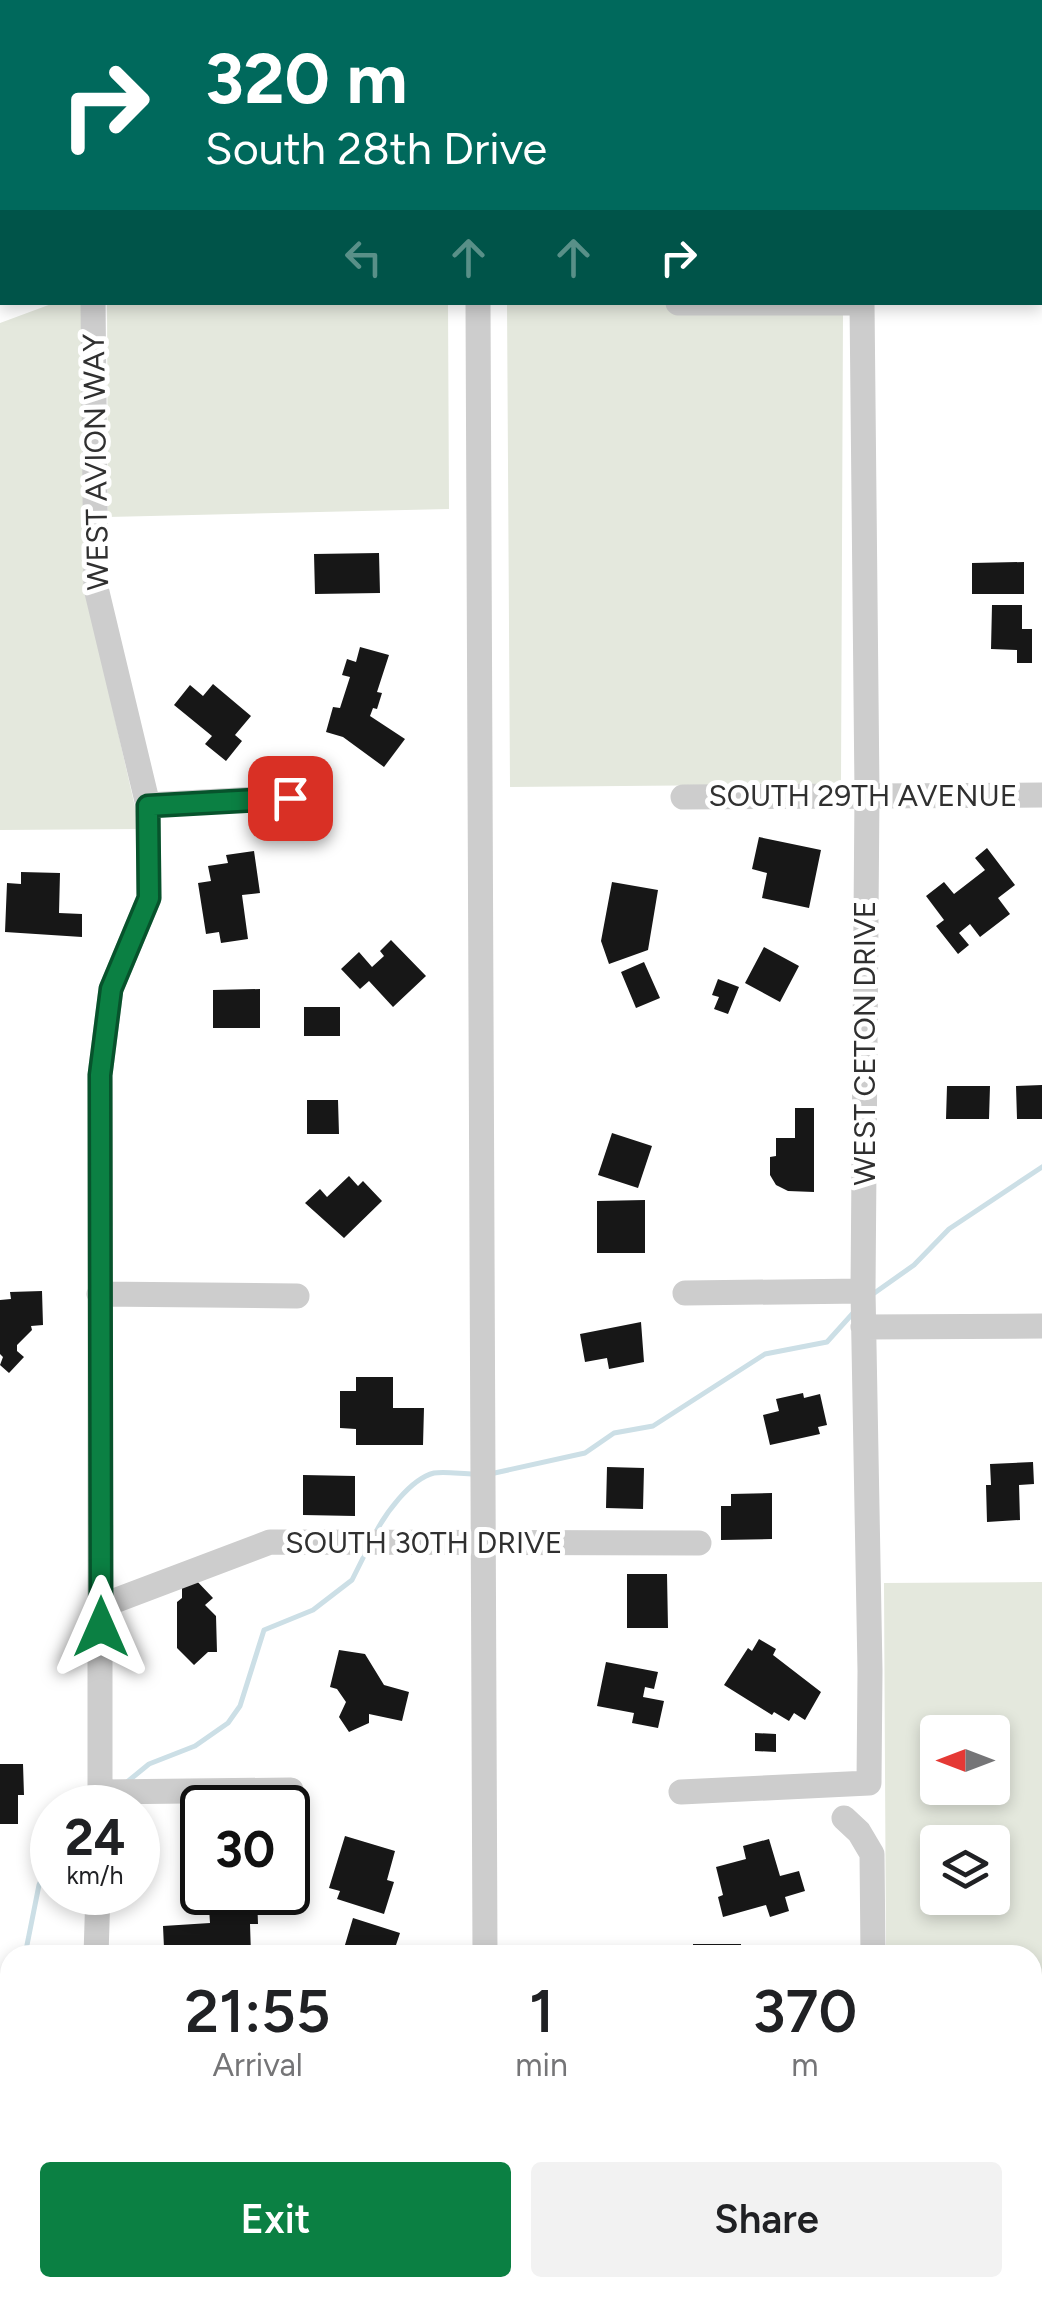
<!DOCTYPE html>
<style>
:root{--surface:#fff;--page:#f2f2f2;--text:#202124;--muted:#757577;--accent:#0b8043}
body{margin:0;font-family:Figtree,sans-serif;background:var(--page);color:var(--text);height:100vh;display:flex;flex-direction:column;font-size:38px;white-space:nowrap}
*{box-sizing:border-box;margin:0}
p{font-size:32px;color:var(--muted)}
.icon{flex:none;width:55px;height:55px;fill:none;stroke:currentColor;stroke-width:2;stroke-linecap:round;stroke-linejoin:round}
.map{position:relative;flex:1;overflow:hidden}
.drawer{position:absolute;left:0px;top:1945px;width:1042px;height:352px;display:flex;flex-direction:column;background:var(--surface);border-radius:30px 30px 0 0;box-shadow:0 5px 15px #0003}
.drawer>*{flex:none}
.top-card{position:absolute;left:0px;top:0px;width:1042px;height:305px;box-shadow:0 5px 15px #0003;background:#00695c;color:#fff;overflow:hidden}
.needle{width:65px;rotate:270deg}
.fabs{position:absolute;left:920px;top:1715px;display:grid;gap:20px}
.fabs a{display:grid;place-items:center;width:90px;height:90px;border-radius:10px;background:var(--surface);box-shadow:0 5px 15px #0003;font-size:50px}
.speed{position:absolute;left:30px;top:1785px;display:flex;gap:20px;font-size:50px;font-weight:700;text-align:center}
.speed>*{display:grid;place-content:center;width:130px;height:130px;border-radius:50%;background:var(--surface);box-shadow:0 5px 15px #0003;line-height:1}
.speed small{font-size:25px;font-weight:400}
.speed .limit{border:5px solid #111;border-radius:15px;background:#fff;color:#111}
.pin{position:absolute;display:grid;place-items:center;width:85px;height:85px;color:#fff;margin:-42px;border-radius:20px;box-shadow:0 5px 15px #0006}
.me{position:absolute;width:110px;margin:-55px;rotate:0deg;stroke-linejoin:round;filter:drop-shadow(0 0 8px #0008)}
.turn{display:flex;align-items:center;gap:35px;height:210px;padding:0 40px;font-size:45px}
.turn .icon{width:130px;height:130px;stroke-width:2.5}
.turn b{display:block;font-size:70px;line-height:85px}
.lanes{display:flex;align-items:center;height:95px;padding:0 40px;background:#0003;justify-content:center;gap:50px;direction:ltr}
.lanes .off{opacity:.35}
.eta{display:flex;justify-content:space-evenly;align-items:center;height:170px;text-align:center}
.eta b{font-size:60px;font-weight:600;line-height:70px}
.action{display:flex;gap:20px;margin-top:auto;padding:20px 40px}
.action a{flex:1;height:115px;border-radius:10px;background:var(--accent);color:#fff;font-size:40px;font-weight:600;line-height:115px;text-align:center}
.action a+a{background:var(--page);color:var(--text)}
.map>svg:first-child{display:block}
</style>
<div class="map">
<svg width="1042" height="2297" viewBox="0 0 1042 2297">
<rect width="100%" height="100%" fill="#fff"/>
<path fill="#e4e8dd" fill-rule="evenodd" d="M672,302L843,312L841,784L510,787L507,303Z
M54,303H83L85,587L140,829L0,830V323Z
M107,303H448L449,509L108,517Z
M1042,1582V2297H887V2288H1032V1955H886L884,1583ZM938,1732H992V1788H938ZM938,1842H992V1898H938Z
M0,2135L10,2136V2288H454V2297H0Z
M520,2288H852V2297H520Z"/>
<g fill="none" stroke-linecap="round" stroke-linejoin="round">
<path stroke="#ccdfe6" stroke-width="5" d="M873,1294L914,1265L949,1229L1042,1167
M490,1474L585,1453L614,1433L653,1426L765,1354L827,1342L854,1312
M374,1536C384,1515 410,1479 434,1473C445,1471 462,1474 474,1474
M127,1782L149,1764L195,1746L228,1723L240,1706L264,1630L313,1610L352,1580L367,1550
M25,1955L39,1885L52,1855
M0,2023L10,2004"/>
</g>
<path fill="#171717" d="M379,553L380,593L315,594L314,554Z
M1024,562V594H972V563Z
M992,605H1022V629H1032V663H1017V650L991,649Z
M360,647L389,655L377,692L382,693L377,709L373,708L370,716L405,739L384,767L343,737L326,732L333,707L340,708L350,677L342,675L347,659L356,662Z
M213,684L251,716L235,735L242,741L226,761L205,744L212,736L174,705L190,685L203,696Z
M759,837L821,850L809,908L762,898L767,873L752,869Z
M987,848L1015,885L998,898L1010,914L980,937L970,924L959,933L969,945L958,954L936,926L944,920L926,896L944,882L954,894L985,870L975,858Z
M254,851L260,893L242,895L248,939L221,943L219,932L206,934L198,883L211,881L208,866L228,863L226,855Z
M21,872L60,873L59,913L82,914V937L5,932L7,883L21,884Z
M612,882L658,890L648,950L609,964L601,941Z
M391,940L426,976L393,1007L369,981L360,989L341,969L359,952L372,967L384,956L380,951Z
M764,947L799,966L780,1002L745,983Z
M644,962L660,998L636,1008L621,972Z
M718,979L739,987L728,1014L714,1009L719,997L712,995Z
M260,989V1028H213V990Z
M304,1007H340V1036H304Z
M1042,1085V1119H1017L1016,1086Z
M947,1086H990L989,1119H946Z
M307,1100H338L339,1134H307Z
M795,1108H814V1192L788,1191L776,1185L770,1175V1157L776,1156V1138H795Z
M612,1133L652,1146L638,1188L598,1175Z
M349,1176L358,1186L363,1181L382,1201L344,1238L305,1203L320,1189L327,1197Z
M645,1200V1253H597V1201Z
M42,1291L43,1325L31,1326L32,1330L17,1345V1351L24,1357L9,1373L0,1365L3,1357L0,1354V1300L11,1299L10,1292Z
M641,1322L644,1362L609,1369L607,1358L585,1362L580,1334Z
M356,1377H393V1408H424L423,1445H356V1429L340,1428V1391H356Z
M803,1393L804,1398L820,1394L827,1425L818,1427L820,1434L770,1445L763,1415L779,1411L776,1399Z
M1033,1462L1034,1484L1019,1485L1020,1520L987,1522L986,1485H991L990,1464Z
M607,1467L644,1468L643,1509L606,1508Z
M303,1475L355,1476V1516L303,1515Z
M772,1493V1539L721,1540V1506H731V1494Z
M627,1574H667L668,1628H627Z
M193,1577L213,1598L205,1605L216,1616L217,1652H208L194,1665L177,1648V1602L182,1598V1588Z
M759,1639L776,1649L773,1655L821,1692L805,1720L794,1713L789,1721L774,1712L772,1715L724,1685L748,1648L752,1651Z
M339,1650L365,1654L384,1685L409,1692L402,1721L369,1714V1723L349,1732L339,1717L346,1702L337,1689L330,1687Z
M606,1662L658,1672L654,1689L645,1687L643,1697L664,1701L658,1728L632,1723L634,1713L597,1706Z
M755,1733L776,1734V1752L755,1751Z
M0,1764H23L24,1795H18V1824H0Z
M345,1836L395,1851L387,1880L394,1882L384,1914L337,1899L340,1891L329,1888Z
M769,1839L780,1876L799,1871L805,1891L785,1897L789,1911L770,1917L766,1905L723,1917L718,1897L723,1895L716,1867L746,1859L743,1846Z
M257,1896L258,1924H250L251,1955H185V1947L164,1948L163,1926L210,1923L209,1908H224V1897Z
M353,1918L400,1933L395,1948L414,1955H342Z
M693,1944H741V1955H693Z"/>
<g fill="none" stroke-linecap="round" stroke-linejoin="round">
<path stroke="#cdcdcd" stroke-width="25" d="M477,0V2
M94,2V0
M864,2V0
M93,302L96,588L148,805L149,898L111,989L100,1075V1808
M478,302L485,1955
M678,303H862
M683,797L1042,795
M148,805L290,797
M685,1293L863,1291
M99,1294L297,1296
M863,1327L1042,1326
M101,1606L270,1542L699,1543
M100,1792L291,1790
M681,1792L869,1783L870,1671L863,1291L867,793L862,302
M844,1818L859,1832L872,1854L873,1955
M96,1955L98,1892
M486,2288V2297
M873,2297V2288"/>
</g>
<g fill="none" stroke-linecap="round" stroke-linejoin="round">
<g stroke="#07532c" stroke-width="25">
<path id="route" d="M101,1627L100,1075L111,989L149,898L148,806L290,798"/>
</g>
<use href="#route" stroke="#0b8043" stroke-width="18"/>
</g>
<g text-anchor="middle" stroke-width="10" stroke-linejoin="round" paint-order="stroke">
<g font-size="30" fill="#303030" stroke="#fff">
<text transform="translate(96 462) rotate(-91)" y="10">WEST AVION WAY</text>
<text x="863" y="806">SOUTH 29TH AVENUE</text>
<text transform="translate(865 1043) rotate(-90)" y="10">WEST CETON DRIVE</text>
<text x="424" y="1553">SOUTH 30TH DRIVE</text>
</g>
</g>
</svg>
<div class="fabs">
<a><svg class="needle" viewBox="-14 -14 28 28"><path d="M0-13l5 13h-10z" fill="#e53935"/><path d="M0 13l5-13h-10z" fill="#757577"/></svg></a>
<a><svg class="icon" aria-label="layers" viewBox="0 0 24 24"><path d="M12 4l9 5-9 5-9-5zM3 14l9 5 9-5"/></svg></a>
</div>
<div class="speed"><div>24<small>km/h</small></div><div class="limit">30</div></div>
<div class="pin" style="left:290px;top:798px;background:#d93025"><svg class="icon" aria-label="arrive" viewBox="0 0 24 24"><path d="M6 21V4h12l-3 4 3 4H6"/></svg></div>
<svg class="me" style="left:101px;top:1627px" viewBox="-20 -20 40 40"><path d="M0-17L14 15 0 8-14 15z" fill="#0b8043" stroke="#fff" stroke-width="4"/></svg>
<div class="top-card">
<div class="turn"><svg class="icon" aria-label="right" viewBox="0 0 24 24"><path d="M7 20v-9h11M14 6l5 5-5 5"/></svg><div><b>320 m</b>South 28th Drive</div></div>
<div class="lanes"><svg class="icon off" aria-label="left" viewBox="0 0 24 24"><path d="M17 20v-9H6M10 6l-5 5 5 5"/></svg><svg class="icon off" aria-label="ahead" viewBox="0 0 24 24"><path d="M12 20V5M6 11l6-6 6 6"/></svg><svg class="icon off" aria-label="ahead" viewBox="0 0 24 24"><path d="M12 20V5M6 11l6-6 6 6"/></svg><svg class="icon" aria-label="right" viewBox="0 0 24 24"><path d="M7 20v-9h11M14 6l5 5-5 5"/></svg></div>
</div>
<section class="drawer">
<div class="eta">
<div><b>21:55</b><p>Arrival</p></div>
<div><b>1</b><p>min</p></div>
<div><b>370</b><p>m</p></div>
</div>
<div class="action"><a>Exit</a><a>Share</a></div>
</section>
</div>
